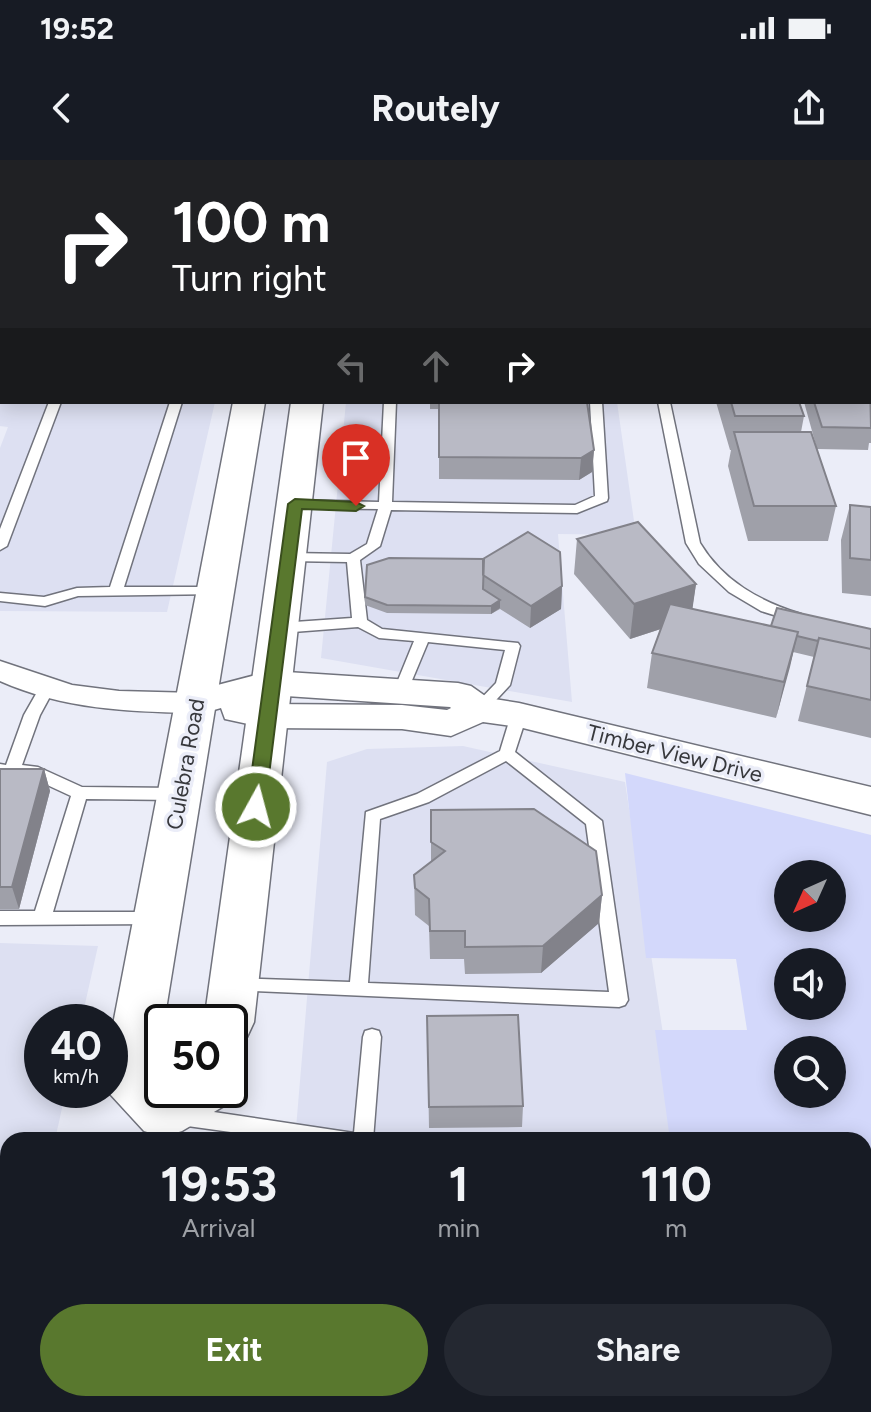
<!DOCTYPE html>
<style>
:root{--surface:#171b24;--page:#242831;--text:#f1f3f6;--muted:#9ea1a6;--accent:#59782e}
body{margin:0;font-family:Figtree,sans-serif;background:var(--page);color:var(--text);height:100vh;display:flex;flex-direction:column;font-size:30px;white-space:nowrap}
*{box-sizing:border-box;margin:0}
p{font-size:26px;color:var(--muted)}
.icon{flex:none;width:44px;height:44px;fill:none;stroke:currentColor;stroke-width:2;stroke-linecap:round;stroke-linejoin:round}
.map{position:relative;flex:1;overflow:hidden}
.sheet{position:absolute;left:0px;top:972px;width:872px;height:280px;display:flex;flex-direction:column;background:var(--surface);border-radius:24px 24px 0 0;box-shadow:0 4px 20px #0003}
.sheet>*{flex:none}
.hud{position:absolute;left:0px;top:0px;width:872px;height:244px;box-shadow:0 4px 20px #0003;background:#202124;color:#fff;overflow:hidden}
.needle{width:52px;rotate:225deg}
.tools{position:absolute;left:774px;top:700px;display:grid;gap:16px}
.tools a{display:grid;place-items:center;width:72px;height:72px;border-radius:50%;background:var(--surface);box-shadow:0 4px 20px #0003;font-size:40px}
.speed{position:absolute;left:24px;top:844px;display:flex;gap:16px;font-size:40px;font-weight:700;text-align:center}
.speed>*{display:grid;place-content:center;width:104px;height:104px;border-radius:50%;background:var(--surface);box-shadow:0 4px 20px #0003;line-height:1}
.speed small{font-size:20px;font-weight:400}
.speed .limit{border:4px solid #111;border-radius:12px;background:#fff;color:#111}
.pin{position:absolute;display:grid;place-items:center;width:68px;height:68px;color:#fff;margin:-82px -34px;border-radius:50% 50% 50% 0;rotate:-45deg;box-shadow:0 0 8px #0007}
.pin .icon{rotate:45deg}
.me{position:absolute;width:88px;margin:-44px;rotate:7deg;stroke-linejoin:round;filter:drop-shadow(0 0 6px #0008)}
.turn{display:flex;align-items:center;gap:28px;height:168px;padding:0 40px;font-size:36px}
.turn .icon{width:104px;height:104px;stroke-width:2.5}
.turn b{display:block;font-size:56px;line-height:68px}
.lanes{display:flex;align-items:center;height:76px;padding:0 40px;background:#0003;justify-content:center;gap:40px;direction:ltr}
.lanes .off{opacity:.35}
.eta{display:flex;justify-content:space-evenly;align-items:center;height:136px;text-align:center}
.eta b{font-size:48px;font-weight:700;line-height:56px}
.action{display:flex;gap:16px;margin-top:auto;padding:16px 40px}
.action a{flex:1;height:92px;border-radius:48px;background:var(--accent);color:#fff;font-size:32px;font-weight:700;line-height:92px;text-align:center}
.action a+a{background:var(--page);color:var(--text)}
.status{display:flex;justify-content:space-between;align-items:center;height:56px;padding:0 40px;background:var(--surface);direction:ltr}
.status svg{height:22px;fill:currentColor}
header{display:flex;justify-content:space-between;align-items:center;height:104px;padding:0 40px;background:var(--surface);font-size:36px;font-weight:700}
.map>svg:first-child{display:block}
</style>
<div class="status"><b>19:52</b><svg viewBox="0 0 49 12"><path d="M0 12V9h3v3zM5 12V6h3v6zM10 12V3h3v9zM15 12V0h3v12zM26 1h20v11H26zM47 4h2v5h-2z"/></svg></div>
<header><svg class="icon" aria-label="back" viewBox="0 0 24 24"><path d="M15 5l-7 7 7 7"/></svg>Routely<svg class="icon" aria-label="share" viewBox="0 0 24 24"><path d="M12 15V3M7 8l5-5 5 5M5 13v7h14v-7"/></svg></header>
<div class="map">
<svg width="871" height="1252" viewBox="0 0 871 1252">
<rect width="100%" height="100%" fill="#ebedf8"/>
<path fill="#dde0f2" d="M0,173L2,242H215L167,452L0,451V288L8,267L0,266Z
M346,242H617L636,375L558,374L572,542L321,498Z
M463,586L625,622L679,980H295L327,602L367,589Z
M0,783L98,786L81,862H42V930H66L55,980H8V1192L0,1229Z
M272,1244H709L710,1252H271Z"/>
<path fill="#d3d8fb" fill-rule="evenodd" d="M625,613L871,675V1252H706L705,1244H864V980H670L655,870H747L736,799L646,798ZM788,714H832V758H788ZM788,802H832V846H788ZM788,890H832V934H788Z"/>
<g fill="none" stroke-linecap="round" stroke-linejoin="round">
<g stroke="#71737d" stroke-width="3">
<path id="service" d="M47,0H57L46,2Z
M141,0H151L140,2Z
M558,0H576L578,2H560Z
M799,0H809V2H799Z
M870,79H871V85H870Z
M0,112H2L0,122Z
M870,121H871V128H870Z
M870,209H871V217H870Z
M49,242H61L7,386L0,390V369Z
M170,242H182L124,427H215L220,428L222,431L220,434L78,436L45,446L0,441V433L44,437L77,428L110,427Z
M384,242H396L392,342L575,345L595,336L590,242H602L608,338L607,341L577,353L391,350L380,386L360,400L367,460L382,469L518,483L520,486L510,525L484,553L479,554L471,549L496,523L505,490L428,482L408,530L401,535L394,530L414,481L379,478L358,467L280,473L273,468L280,463L352,458L347,402L289,401L282,397L289,393L350,394L367,384L378,349L295,348L288,344L295,340L379,342Z
M658,242H670L700,383C723,421 759,441 801,454L803,457L801,460L796,462L761,451L729,432L699,404L686,383Z
M45,526L53,531L40,555L22,605L38,607L82,627L177,628L185,634L177,640L86,639L53,752H152L158,754L161,759L158,764L0,765V751H35L71,636L30,617L0,616V604L6,605L24,555L40,527Z
M519,550L527,555L515,592L602,661L628,840L625,845L619,847L230,830L227,825L230,820L236,818L350,822L366,652L417,634L500,591L511,555ZM506,601L586,664L609,832L368,823L380,659L429,642Z
M372,869L379,871L381,877L373,980H289L180,965L173,962L170,956L173,950L180,947L354,973L363,877L365,871Z
M8,1092V1112L0,1113V1093Z
M462,1244H484V1252H462Z
M572,1244H594V1252H572Z
M669,1244H691L692,1252H670Z"/>
</g>
<g stroke="#71737d" stroke-width="3">
<path id="minor" d="M0,150H2V162H0Z
M0,501L72,525L119,531L196,533L206,536L210,543L206,550L196,553C128,552 63,549 0,521Z"/>
</g>
<g stroke="#71737d" stroke-width="3">
<path id="tertiary" d="M870,155H871V171H870Z
M271,511L458,523L471,526L488,538L519,543L871,627V655L519,567L483,562L451,576L402,569L267,568L225,559L221,548L196,555L183,552L178,543L183,534ZM271,535L450,547L451,548L447,550L402,545L267,544L251,540Z"/>
</g>
<g stroke="#71737d" stroke-width="3">
<path id="secondary" d="M290,0H317L289,2Z
M233,242H265L156,911L162,917V930H230V927L231,930L224,946L182,971L163,977L144,971L110,934V880Z
M291,242H323L254,862L247,877L230,883V862H204Z
M91,1244H153L152,1252H90Z"/>
</g>
<use href="#service" fill="#fff" fill-rule="evenodd"/>
<use href="#minor" fill="#fff" fill-rule="evenodd"/>
<use href="#tertiary" fill="#fff" fill-rule="evenodd"/>
<use href="#secondary" fill="#fff" fill-rule="evenodd"/>
</g>
<path fill="#9fa0a9" d="M628,0H692V2H627Z
M850,0H871V32L870,2H850Z
M0,187H2V216H0Z
M871,222V283H869L868,290L817,289L804,242H870Z
M430,242H587L594,290L592,312L579,320L439,319V249H430Z
M716,242H799L804,256L801,272L836,346L828,381H748L728,306L731,290H730Z
M850,345L871,347V436L842,433L841,380Z
M577,379L696,424L692,449L771,466L871,469V578L798,561L814,497L793,492L776,558L647,528L652,493L661,469L630,479L574,414Z
M389,398L562,426L561,449L530,468L500,449L491,454L387,453L365,445V437Z
M0,609H44L50,631L19,749H0Z
M431,650L602,735L599,763L541,813L465,814L464,799H430L429,766L415,755L414,715L431,702Z
M427,856L523,946L522,967L429,968Z"/>
<path fill="#82828a" d="M2,45V64L0,68V48Z
M594,290L592,312L579,320L581,298Z
M696,424L691,459L630,479L634,444Z
M562,426L561,449L530,468L531,446Z
M500,440V448L491,454V446Z
M798,472L790,507L776,558L784,522Z
M44,609L50,631L19,749L12,727Z
M602,735L599,763L541,813L543,786Z"/>
<path fill="#b9bac5" stroke="#82828a" stroke-width="2" d="M628,0H669L681,2H627Z
M717,0H746V2H717Z
M770,0H800L801,2H771Z
M858,0H871V18L870,2H859Z
M0,13H2V35H0Z
M0,187H2V202H0Z
M870,222L871,268L822,267L814,242H870Z
M439,242H587L594,290L581,298L439,297Z
M731,242H799L804,256H735Z
M734,272H811L836,346H754Z
M850,345L871,347V400L850,398Z
M638,362L696,424L634,444L577,379Z
M528,372L560,392L562,426L531,446L483,415V399Z
M389,398L484,399L483,429L500,440L491,446L387,445L365,437L367,405Z
M670,444L798,472L784,522L652,493Z
M777,448L871,469V489L819,478L818,481L797,476L798,472L771,466Z
M819,478L871,489V540L807,526Z
M0,609H44L12,727H0Z
M534,649L596,691L602,735L543,786L465,787V771H430L429,739L415,728L414,715L445,691L431,682V650Z
M518,855L523,946L429,947L427,856Z"/>
<path fill="#59782e" stroke="#3a4e1e" stroke-width="2" d="M295,339L356,342L364,346L356,351L302,349L265,647L256,654L247,647L288,344Z"/>
<g text-anchor="middle" stroke-width="7" stroke-linejoin="round" paint-order="stroke">
<g font-size="22" fill="#37383c" stroke="#ebedf8">
<text transform="translate(675 593) rotate(14)" y="8">Timber View Drive</text>
<text transform="translate(185 604) rotate(-80)" y="8">Culebra Road</text>
</g>
</g>
</svg>
<div class="tools">
<a><svg class="needle" viewBox="-14 -14 28 28"><path d="M0-13l5 13h-10z" fill="#e53935"/><path d="M0 13l5-13h-10z" fill="#9ea1a6"/></svg></a>
<a><svg class="icon" aria-label="sound" viewBox="0 0 24 24"><path d="M4 9h4l5-4v14l-5-4H4zM17 9q2 3 0 6"/></svg></a>
<a><svg class="icon" aria-label="search" viewBox="0 0 24 24"><circle cx="10" cy="10" r="6"/><path d="M15 15l6 6"/></svg></a>
</div>
<div class="speed"><div>40<small>km/h</small></div><div class="limit">50</div></div>
<div class="pin" style="left:356px;top:346px;background:#d93025"><svg class="icon" aria-label="arrive" viewBox="0 0 24 24"><path d="M6 21V4h12l-3 4 3 4H6"/></svg></div>
<svg class="me" style="left:256px;top:647px" viewBox="-20 -20 40 40"><circle r="17" fill="#59782e" stroke="#fff" stroke-width="3"/><path d="M0-11L8 9 0 5-8 9z" fill="#fff"/></svg>
<div class="hud">
<div class="turn"><svg class="icon" aria-label="right" viewBox="0 0 24 24"><path d="M7 20v-9h11M14 6l5 5-5 5"/></svg><div><b>100 m</b>Turn right</div></div>
<div class="lanes"><svg class="icon off" aria-label="left" viewBox="0 0 24 24"><path d="M17 20v-9H6M10 6l-5 5 5 5"/></svg><svg class="icon off" aria-label="ahead" viewBox="0 0 24 24"><path d="M12 20V5M6 11l6-6 6 6"/></svg><svg class="icon" aria-label="right" viewBox="0 0 24 24"><path d="M7 20v-9h11M14 6l5 5-5 5"/></svg></div>
</div>
<section class="sheet">
<div class="eta">
<div><b>19:53</b><p>Arrival</p></div>
<div><b>1</b><p>min</p></div>
<div><b>110</b><p>m</p></div>
</div>
<div class="action"><a>Exit</a><a>Share</a></div>
</section>
</div>
